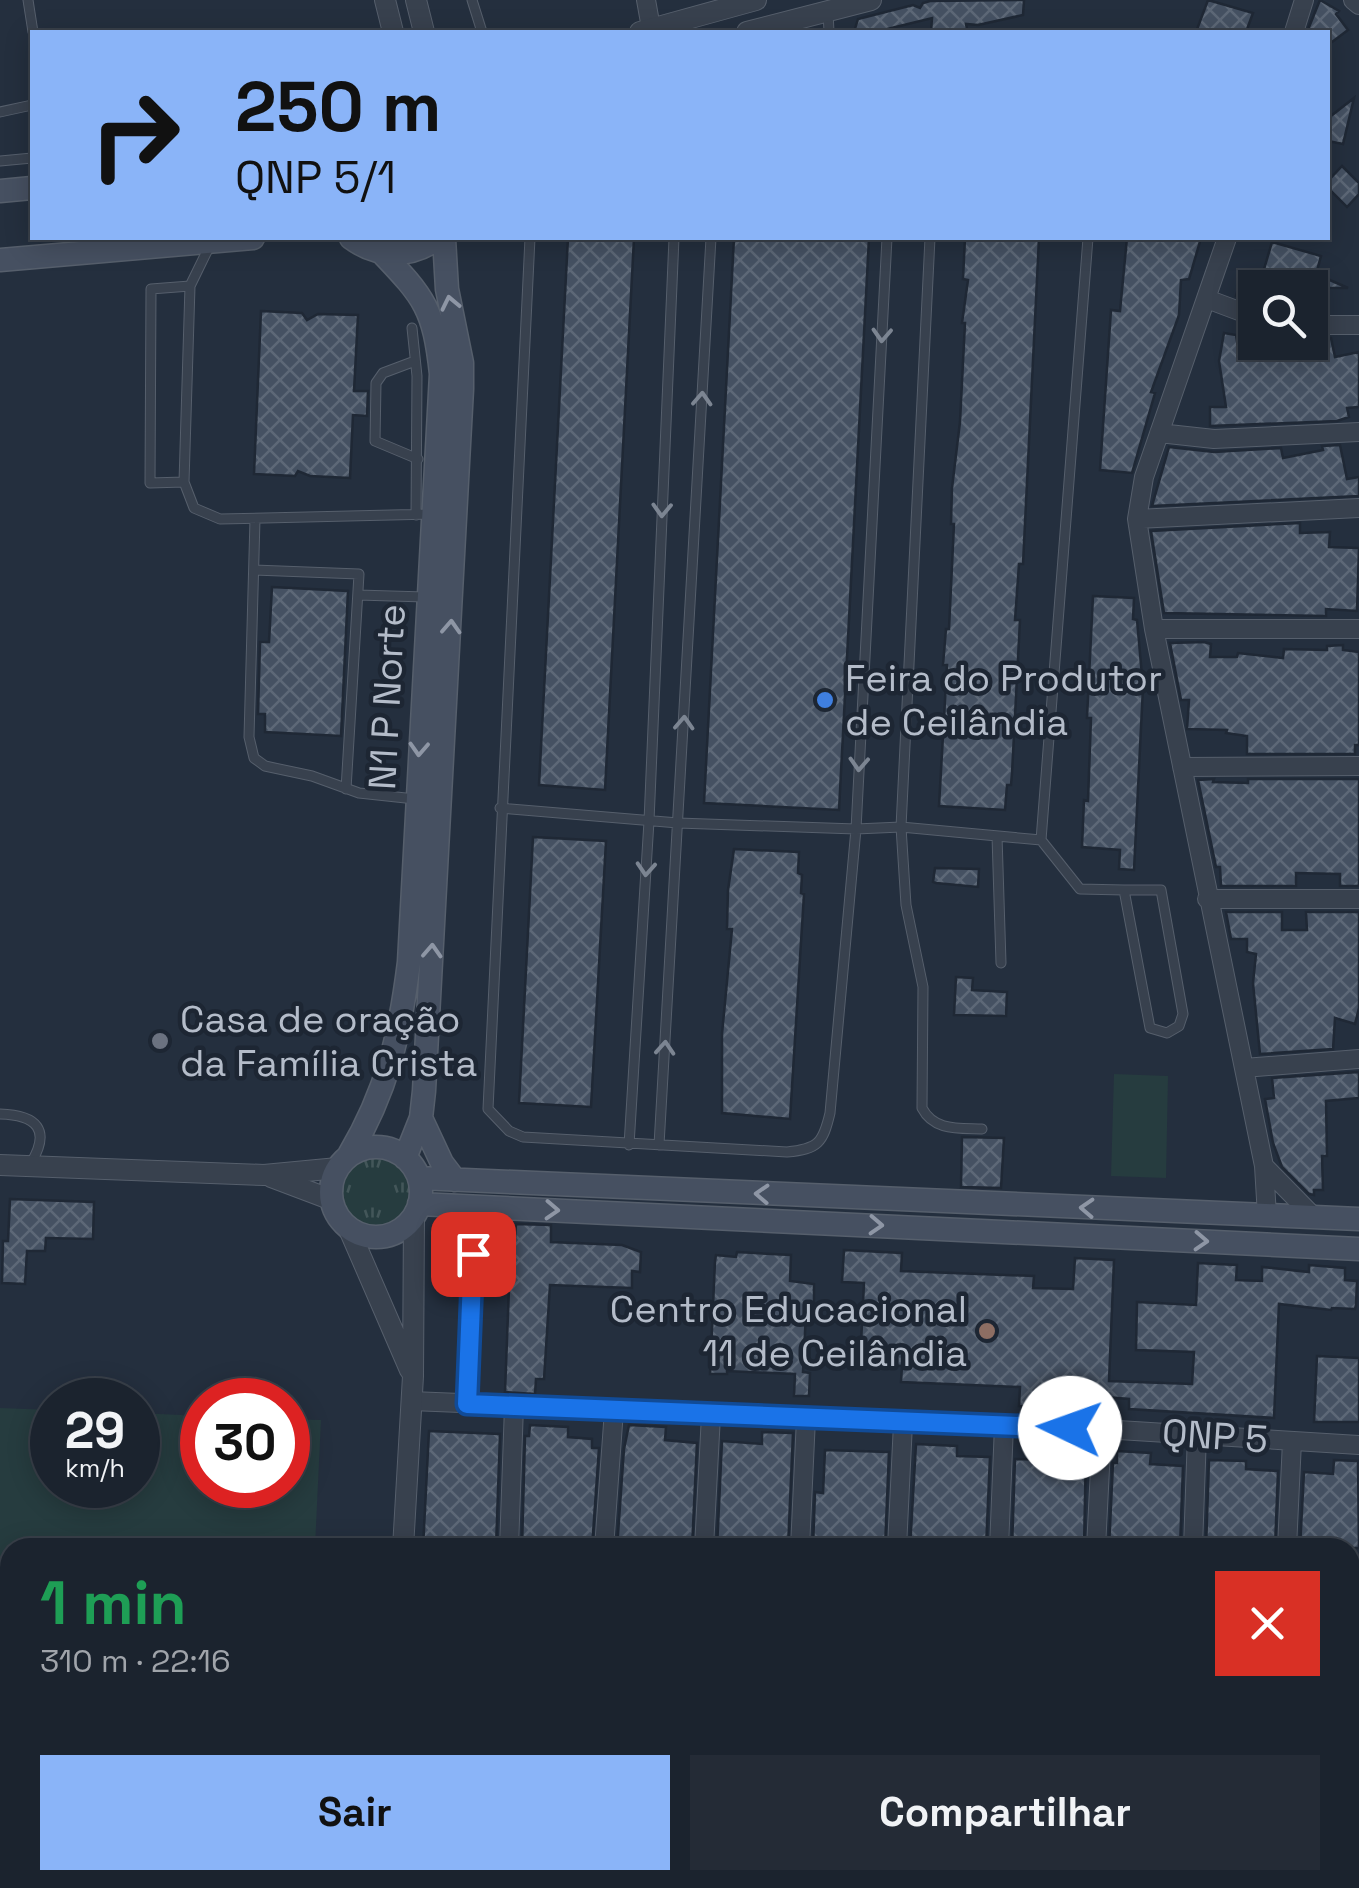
<!DOCTYPE html>
<html lang="pt">
<meta charset="utf-8">
<style>
:root{--surface:#1b232e;--page:#242b36;--text:#f1f3f6;--muted:#a0a4aa;--line:#39404a;--accent:#8ab4f8}
body{margin:0;font-family:"Space Grotesk",sans-serif;background:var(--page);color:var(--text);height:100vh;display:flex;flex-direction:column;font-size:38px;white-space:nowrap}
*{box-sizing:border-box;margin:0}
p{font-size:32px;color:var(--muted)}
.icon{flex:none;width:55px;height:55px;fill:none;stroke:currentColor;stroke-width:2;stroke-linecap:round;stroke-linejoin:round}
.map{position:relative;flex:1;overflow:hidden}
.side{position:absolute;left:0px;top:1538px;width:1360px;height:352px;display:flex;flex-direction:column;background:var(--surface);border-radius:30px 30px 0 0;box-shadow:0 5px 25px #0003,0 0 0 2px var(--line)}
.side>*{flex:none}
.hud{position:absolute;left:30px;top:30px;width:1300px;height:210px;border-radius:0px;box-shadow:0 5px 25px #0003,0 0 0 2px var(--line);background:#8ab4f8;color:#111;overflow:hidden}
.tools{position:absolute;left:1238px;top:270px;display:grid;gap:20px}
.tools a{display:grid;place-items:center;width:90px;height:90px;border-radius:0px;background:var(--surface);box-shadow:0 5px 25px #0003,0 0 0 2px var(--line);font-size:50px}
.speed{position:absolute;left:30px;top:1378px;display:flex;gap:20px;font-size:50px;font-weight:700;text-align:center}
.speed>*{display:grid;place-content:center;width:130px;height:130px;border-radius:50%;background:var(--surface);box-shadow:0 5px 25px #0003,0 0 0 2px var(--line);line-height:1}
.speed small{font-size:25px;font-weight:400}
.speed .limit{border:15px solid #d22;background:#fff;color:#111}
.pin{position:absolute;display:grid;place-items:center;width:85px;height:85px;color:#fff;margin:-42px;border-radius:20px;box-shadow:0 5px 15px #0006}
.me{position:absolute;width:110px;margin:-55px;rotate:273deg;stroke-linejoin:round;filter:drop-shadow(0 0 8px #0008)}
.turn{display:flex;align-items:center;gap:35px;height:210px;padding:0 40px;font-size:45px}
.turn .icon{width:130px;height:130px;stroke-width:2.5}
.turn b{display:block;font-size:70px;line-height:85px}
.round{display:grid;place-items:center;flex:none;width:105px;height:105px;border-radius:0px;background:var(--page)}
.summary{display:flex;align-items:center;justify-content:space-between;height:170px;padding:0 40px}
h1{font-size:60px;font-weight:700;line-height:75px;color:#1e9e55}
.primary-button{display:flex;gap:20px;margin-top:auto;padding:20px 40px}
.primary-button a{flex:1;height:115px;border-radius:0px;background:var(--accent);color:#111;font-size:40px;font-weight:700;line-height:115px;text-align:center}
.primary-button a+a{background:var(--page);color:var(--text)}
.map>svg:first-child{display:block}
</style>
<div class="map">
<svg width="1359" height="1888" viewBox="0 0 1359 1888">
<defs>
<pattern id="grass-tufts" width="24" height="20" patternUnits="userSpaceOnUse" patternTransform="scale(2.5)"><rect width="24" height="20" fill="#263c3f"/><path d="M3 7l-1-3M5 7V3M7 7l1-3M15 17l-1-3M17 17v-4M19 17l1-3" fill="none" stroke="#435659"/></pattern>
<pattern id="building-cross-hatch" width="8" height="8" patternUnits="userSpaceOnUse" patternTransform="scale(2.5)"><rect width="8" height="8" fill="#455162"/><path d="M0 0l8 8M0 8l8-8" fill="none" stroke="#5d6877"/></pattern>
</defs>
<rect width="100%" height="100%" fill="#242f3e"/>
<path fill="url(#grass-tufts)" d="M340 1192a35 35 0 1 1 70 0a35 35 0 1 1-70 0Z"/>
<path fill="#263c3f" d="M1114,1074L1168,1076L1166,1178L1111,1176Z
M0,1408L52,1410V1485H138V1413L202,1416V1485H288V1419L321,1420L315,1547L10,1548V1880H299V1888H0Z"/>
<path fill="url(#building-cross-hatch)" stroke="#1f2835" stroke-width="2.5" d="M1024,0L1023,15L978,25L966,24L967,29L950,32H931L932,18L875,32H854L858,19L913,5L920,8L923,3L930,1Z
M1208,0L1253,13L1246,32H1196Z
M1320,0L1339,11L1336,14L1348,30L1328,45V32H1307Z
M1354,98L1343,144L1328,141L1331,116Z
M1342,166L1359,183V194L1347,207L1328,188V181Z
M568,238H634L605,790L539,785Z
M734,238H869L839,810L704,803Z
M965,238H1039L1023,564H1019L1015,620H1020L1012,773L1011,785H1007L1005,810L939,806L947,665H943L946,629H949L954,524H951L952,488L960,422L965,323H962L968,280L963,279Z
M1127,238H1201L1189,279L1181,280L1179,315L1151,392L1155,393L1132,473L1100,470L1111,310L1120,311Z
M1272,242L1321,256L1316,274L1348,288H1255L1253,303L1236,296L1243,271L1262,276Z
M261,311L302,313L307,320L318,314L358,315L354,391H368L367,416L353,415L350,478L310,476L298,471L295,476L254,474Z
M1224,333L1236,335L1237,341L1255,337V342H1310V338H1331L1335,357L1359,352V407L1347,408L1349,417L1337,421L1210,426V407H1226L1219,361Z
M1340,445L1347,479L1359,477V496L1152,506L1169,447L1214,452L1281,448L1283,458L1323,450L1322,446Z
M1300,523V533L1330,532L1329,547L1359,548L1357,611L1326,609V616L1164,613L1151,531Z
M272,587L348,591L341,736L265,732V714H258L260,642H269Z
M1093,596L1134,598L1133,619L1137,620L1143,687L1134,870L1119,869L1120,850L1082,847L1084,800L1088,801L1091,718H1087Z
M1204,642L1211,644L1210,657H1237L1238,653L1283,658L1284,649L1327,650V646L1343,645V650L1359,652V745H1355V754H1247V736L1226,733L1227,730L1187,729L1189,700H1181L1170,643Z
M1214,779L1213,782L1248,783V779H1359V886H1340V874L1296,873V886H1221L1220,867H1216L1198,780Z
M533,837L606,841L591,1107L519,1103Z
M734,849L799,852L798,873L802,875L801,893L804,894L790,1119L722,1113V1034L732,929H727L728,890Z
M935,868L979,869L978,887L936,883L933,882Z
M1226,912H1282V930H1307L1306,912H1359V1008L1355,1024L1335,1018L1333,1049L1260,1054L1253,983L1256,954L1247,952V939H1231Z
M956,977L973,978L972,990L1007,992L1006,1016L954,1015Z
M1359,1072V1098L1326,1101L1327,1156H1322L1323,1190H1314V1195L1309,1194L1282,1167L1273,1143L1265,1099L1274,1098L1272,1078Z
M962,1137L1004,1138L1001,1188L961,1187Z
M10,1199L94,1202L93,1239L46,1238L45,1251H27L25,1284L2,1283L3,1241H8Z
M516,1224L551,1225V1242L622,1245L641,1252L640,1272L632,1271V1288L550,1285L544,1379H536L535,1394L505,1392L511,1236L515,1237Z
M844,1250L902,1253L901,1271L1034,1276L1033,1288L1073,1289L1075,1258L1114,1260L1109,1381L1192,1384L1194,1352L1136,1350L1137,1302L1196,1305L1198,1263L1237,1265L1236,1280L1262,1281V1267L1309,1272V1265L1345,1268V1280L1357,1281L1356,1305L1355,1309L1332,1308L1331,1310L1279,1304L1274,1418L1129,1409V1399L1067,1394L1066,1400L1035,1399V1407L1019,1406L1020,1387L901,1382L902,1366L860,1364L864,1283L842,1282Z
M737,1252L791,1255L790,1281L814,1284V1314L806,1313L803,1372L810,1373L809,1396H794L795,1374L727,1371V1374H710L715,1261L716,1255L736,1257Z
M1317,1356L1359,1358V1422H1314Z
M530,1425L568,1427V1437L592,1439V1448H599L592,1548H522L525,1436H529Z
M629,1425L666,1427L665,1440L697,1443L692,1548H617L624,1449Z
M429,1431L500,1434L496,1548H423Z
M762,1432L793,1433L788,1548H717L722,1441L762,1444Z
M916,1444L957,1446V1456L990,1457L986,1548H910Z
M1053,1448L1086,1450L1084,1548H1012L1015,1459L1053,1460Z
M825,1450L889,1452L885,1548H813L815,1492L823,1493Z
M1117,1451L1151,1453L1150,1464L1183,1466L1180,1548H1109L1113,1463H1117Z
M1209,1460L1246,1461V1469L1278,1471L1275,1548H1206Z
M1334,1460L1358,1461L1359,1548H1300L1304,1472L1333,1474Z"/>
<g fill="none" stroke-linecap="round" stroke-linejoin="round">
<g stroke="#565f6c" stroke-width="11">
<path id="service" d="M28,0L33,32
M472,0L482,32
M828,12L829,32
M0,112L32,105
M0,161L32,158
M530,238L488,1109L509,1131L523,1137L787,1152C818,1149 823,1143 830,1113L856,829L887,238
M930,238L901,827L906,905L923,987L922,1108C934,1131 958,1128 982,1129
M1088,238L1041,840L1080,889L1124,890L1150,1028L1167,1033L1179,1026L1183,1014L1161,890H1124
M211,243L190,286L184,482L194,508L220,519L433,514
M412,328L417,376L416,515
M415,361L383,373L376,383L375,441L418,459
M184,482L150,483L151,289L190,286
M255,519L249,737L254,758L265,766L312,776L359,793L415,799
M254,570L359,574L346,789
M358,595L425,597
M500,808L678,823L856,829L901,827L1041,840
M997,836L1001,963
M0,1114C37,1115 51,1130 31,1163
M629,1145L649,821L674,238
M659,1145L711,238
M467,1404L475,1207"/>
</g>
<g stroke="#565f6c" stroke-width="20">
<path id="minor" d="M646,0L651,28
M1353,0L1359,5
M1294,32L1304,0
M1227,238L1144,477L1137,519L1154,629L1264,1166L1267,1216
M1207,299L1255,317
M1310,325H1359
M1159,433L1214,439L1359,432
M1137,519L1359,508
M1154,629H1359
M1182,767L1359,766
M1207,899H1359
M1244,1068L1359,1059
M1264,1166L1315,1218
M411,1401L1102,1429L1359,1445
M509,1548L514,1406
M604,1548L614,1410
M704,1548L711,1415
M800,1548L806,1418
M897,1548L903,1423
M999,1548L1004,1425
M1096,1548L1102,1429
M1193,1548L1197,1434
M1287,1548L1292,1441
M496,1888V1880
M591,1888L592,1880
M689,1888V1880
M788,1888L789,1880
M885,1888V1880
M982,1888L983,1880
M1078,1888V1880
M1179,1888V1880
M1273,1888V1880"/>
</g>
<g stroke="#565f6c" stroke-width="22">
<path id="tertiary" d="M385,0L393,32
M416,0L424,32
M640,32L756,0
M747,32L871,0
M0,1165L264,1175L338,1168
M271,1177L332,1200
M348,1227L410,1370
M403,1548L413,1376L414,1216
M387,1888V1880"/>
</g>
<g stroke="#565f6c" stroke-width="25">
<path id="secondary" d="M0,191L32,188
M351,238C378,258 411,258 438,238
M0,260L253,238
M421,1118L442,1163L455,1180
M331 1192a45 45 0 1 1 90 0a45 45 0 1 1-90 0Z
M349,1155C387,1091 400,1035 409,962L441,374C434,309 425,298 381,252
M405,1158L421,1118L424,1091L462,389V363L447,289L444,238
M419,1178L1359,1219
M419,1204L1359,1249"/>
</g>
<use href="#service" stroke="#38414e" stroke-width="9"/>
<use href="#minor" stroke="#38414e" stroke-width="18"/>
<use href="#tertiary" stroke="#38414e" stroke-width="20"/>
<use href="#secondary" stroke="#465061" stroke-width="22"/>
</g>
<defs><path id="oneway-chevron" d="M-2-3.5L2.5 0L-2 3.5" fill="none" stroke-width="1.6" stroke-linecap="round" stroke-linejoin="round" transform="scale(2.5)"/></defs>
<g stroke="#8e96a5">
<use href="#oneway-chevron" transform="translate(450 303) rotate(-102)"/>
<use href="#oneway-chevron" transform="translate(451 627) rotate(-87)"/>
<use href="#oneway-chevron" transform="translate(419 749) rotate(93)"/>
<use href="#oneway-chevron" transform="translate(432 951) rotate(-87)"/>
<use href="#oneway-chevron" transform="translate(762 1194) rotate(-177)"/>
<use href="#oneway-chevron" transform="translate(1087 1208) rotate(-177)"/>
<use href="#oneway-chevron" transform="translate(552 1210) rotate(3)"/>
<use href="#oneway-chevron" transform="translate(876 1225) rotate(3)"/>
<use href="#oneway-chevron" transform="translate(1201 1241) rotate(3)"/>
</g>
<g stroke="#7c8592">
<use href="#oneway-chevron" transform="translate(882 335) rotate(93)"/>
<use href="#oneway-chevron" transform="translate(702 399) rotate(-87)"/>
<use href="#oneway-chevron" transform="translate(662 510) rotate(92)"/>
<use href="#oneway-chevron" transform="translate(684 723) rotate(-87)"/>
<use href="#oneway-chevron" transform="translate(859 764) rotate(93)"/>
<use href="#oneway-chevron" transform="translate(646 869) rotate(94)"/>
<use href="#oneway-chevron" transform="translate(665 1048) rotate(-86)"/>
</g>
<g fill="none" stroke-linecap="round" stroke-linejoin="round">
<g stroke="#114b97" stroke-width="25">
<path id="route" d="M473,1254L467,1404L1070,1428"/>
</g>
<use href="#route" stroke="#1a73e8" stroke-width="18"/>
</g>
<circle fill="#3f7fe0" stroke="#1d2633" stroke-width="4" cx="825" cy="700" r="10"/>
<circle fill="#6b7280" stroke="#1d2633" stroke-width="4" cx="160" cy="1041" r="10"/>
<circle fill="#8d6e63" stroke="#1d2633" stroke-width="4" cx="987" cy="1331" r="10"/>
<g text-anchor="middle" stroke-width="9" stroke-linejoin="round" paint-order="stroke">
<g font-size="38" fill="#b4bcc9" stroke="#1d2633" text-anchor="start">
<text x="845" y="691">Feira do Produtor<tspan x="845" dy="44">de Ceilândia</tspan></text>
<text x="180" y="1032">Casa de oração<tspan x="180" dy="44">da Família Crista</tspan></text>
<text x="967" y="1322" text-anchor="end">Centro Educacional<tspan x="967" dy="44">11 de Ceilândia</tspan></text>
</g>
<g font-size="38" fill="#b4bcc9" stroke="#1d2633">
<text transform="translate(387 697) rotate(-87)" y="13">N1 P Norte</text>
<text transform="translate(1215 1436) rotate(4)" y="13">QNP 5</text>
</g>
</g>
</svg>
<div class="tools">
<a><svg class="icon" aria-label="search" viewBox="0 0 24 24"><circle cx="10" cy="10" r="6"/><path d="M15 15l6 6"/></svg></a>
</div>
<div class="speed"><div>29<small>km/h</small></div><div class="limit">30</div></div>
<div class="pin" style="left:473px;top:1254px;background:#d93025"><svg class="icon" aria-label="arrive" viewBox="0 0 24 24"><path d="M6 21V4h12l-3 4 3 4H6"/></svg></div>
<svg class="me" style="left:1070px;top:1428px" viewBox="-20 -20 40 40"><circle r="19" fill="#fff"/><path d="M0-13L10 11 0 6-10 11z" fill="#1a73e8"/></svg>
<div class="hud">
<div class="turn"><svg class="icon" aria-label="right" viewBox="0 0 24 24"><path d="M7 20v-9h11M14 6l5 5-5 5"/></svg><div><b>250 m</b>QNP 5/1</div></div>
</div>
<section class="side">
<div class="summary"><div><h1>1 min</h1><p>310 m · 22:16</p></div><a class="round" style="background:#d93025;color:#fff"><svg class="icon" aria-label="close" viewBox="0 0 24 24"><path d="M6 6l12 12M18 6L6 18"/></svg></a></div>
<div class="primary-button"><a>Sair</a><a>Compartilhar</a></div>
</section>
</div>
